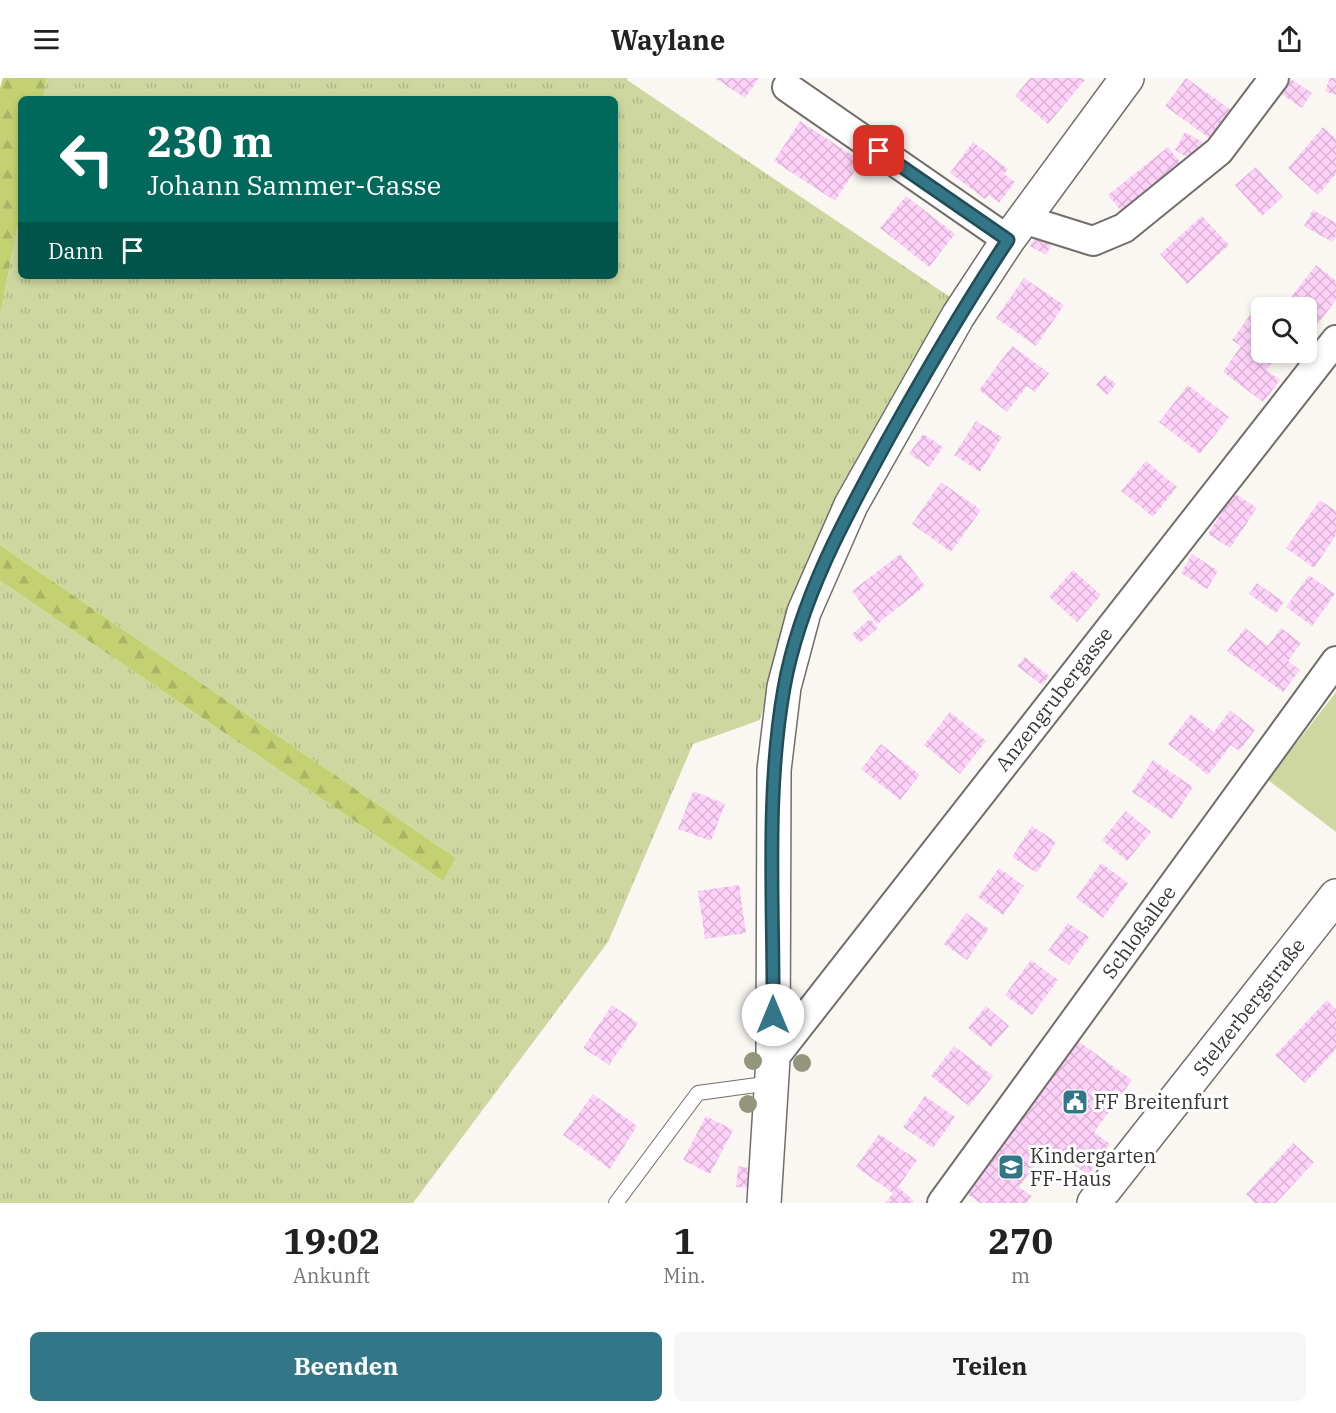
<!DOCTYPE html>
<html lang="de">
<meta charset="utf-8">
<style>
:root{--surface:#fff;--page:#f6f6f6;--text:#222;--muted:#767676;--accent:#337687}
body{margin:0;font-family:"IBM Plex Serif",serif;background:var(--page);color:var(--text);height:100vh;display:flex;flex-direction:column;font-size:22px;white-space:nowrap}
*{box-sizing:border-box;margin:0}
p{font-size:20px;color:var(--muted)}
.icon{flex:none;width:33px;height:33px;fill:none;stroke:currentColor;stroke-width:2;stroke-linecap:round;stroke-linejoin:round}
.map{position:relative;height:1125px;overflow:hidden}
.side{display:flex;flex-direction:column;background:var(--surface);flex:1}
.side>*{flex:none}
.banner{position:absolute;left:18px;top:18px;width:600px;height:183px;border-radius:9px;box-shadow:0 3px 9px #0003;background:#00695c;color:#fff;overflow:hidden}
.fabs{position:absolute;left:1251px;top:219px;display:grid;gap:12px}
.fabs a{display:grid;place-items:center;width:66px;height:66px;border-radius:9px;background:var(--surface);box-shadow:0 3px 9px #0003;font-size:30px}
.pin{position:absolute;display:grid;place-items:center;width:51px;height:51px;color:#fff;margin:-26px;border-radius:12px;box-shadow:0 3px 9px #0006}
.me{position:absolute;width:66px;margin:-33px;rotate:0deg;stroke-linejoin:round;filter:drop-shadow(0 0 4px #0008)}
.turn{display:flex;align-items:center;gap:21px;height:126px;padding:0 30px;font-size:27px}
.turn .icon{width:78px;height:78px;stroke-width:2.5}
.turn b{display:block;font-size:42px;line-height:51px}
.then{display:flex;align-items:center;height:57px;padding:0 30px;background:#0003;gap:12px;font-size:22px}
.eta{display:flex;justify-content:space-evenly;align-items:center;height:102px;text-align:center}
.eta b{font-size:36px;font-weight:700;line-height:42px}
.cta{display:flex;gap:12px;margin-top:auto;padding:12px 30px}
.cta a{flex:1;height:69px;border-radius:9px;background:var(--accent);color:#fff;font-size:24px;font-weight:700;line-height:69px;text-align:center}
.cta a+a{background:var(--page);color:var(--text)}
header{display:flex;justify-content:space-between;align-items:center;height:78px;padding:0 30px;background:var(--surface);font-size:27px;font-weight:700}
.map>svg:first-child{display:block}
</style>
<header><svg class="icon" aria-label="menu" viewBox="0 0 24 24"><path d="M4 6h16M4 12h16M4 18h16"/></svg>Waylane<svg class="icon" aria-label="share" viewBox="0 0 24 24"><path d="M12 15V3M7 8l5-5 5 5M5 13v7h14v-7"/></svg></header>
<div class="map">
<svg width="1336" height="1125" viewBox="0 0 1336 1125">
<defs>
<pattern id="grass-tufts" width="24" height="20" patternUnits="userSpaceOnUse" patternTransform="scale(1.5)"><rect width="24" height="20" fill="#cdd79f"/><path d="M3 7l-1-3M5 7V3M7 7l1-3M15 17l-1-3M17 17v-4M19 17l1-3" fill="none" stroke="#b1b98a"/></pattern>
<pattern id="forest-firs" width="22" height="20" patternUnits="userSpaceOnUse" patternTransform="scale(1.5)"><rect width="22" height="20" fill="#c4d173"/><path d="M5 1l3.5 6h-7zM16 11l3.5 6h-7z" fill="#a9b464"/></pattern>
<pattern id="building-cross-hatch" width="8" height="8" patternUnits="userSpaceOnUse" patternTransform="scale(1.5)"><rect width="8" height="8" fill="#fed1f9"/><path d="M0 0l8 8M0 8l8-8" fill="none" stroke="#dab4d6"/></pattern>
</defs>
<rect width="100%" height="100%" fill="#faf7f3"/>
<path fill="url(#grass-tufts)" d="M47,0H628L627,2L950,219L797,508L760,642L693,666L608,864L413,1125H0V503L443,803L456,780L0,467V237L21,132V198H615V21H43Z"/>
<path fill="url(#forest-firs)" d="M3,0H47L43,21H21V132L0,237V10Z
M0,467L456,780L443,803L0,503Z"/>
<path fill="#cdd79f" d="M1336,614V754L1268,702Z"/>
<path fill="url(#building-cross-hatch)" d="M715,0H759L745,20Z
M1030,0H1082L1085,2L1048,46L1015,18Z
M1186,0L1234,34L1213,63L1165,28Z
M1330,0H1336V17L1325,13Z
M1291,1L1312,15L1302,30L1281,16Z
M800,43L861,83L835,123L774,83Z
M1323,49L1336,61V96L1318,117L1288,90Z
M1185,54L1211,69L1200,87L1175,72Z
M973,64L1008,91L1004,96L1015,104L999,125L989,117L985,121L950,95Z
M1168,69L1185,90L1125,138L1108,117Z
M1256,89L1283,119L1262,138L1235,107Z
M906,118L955,156L929,189L880,150Z
M1313,132L1336,145V158L1332,164L1304,148Z
M1202,138L1229,167L1187,206L1160,176Z
M1037,157L1052,166L1046,177L1030,168Z
M1316,187L1336,203V222L1316,248L1306,240V230H1293L1287,224Z
M1024,200L1064,227L1036,268L996,240Z
M1250,237L1262,245V274H1281L1266,292L1280,302L1263,324L1223,294L1241,268L1232,262Z
M1012,268L1049,295L1035,314L1027,308L1007,334L979,312Z
M1105,297L1116,306L1107,317L1096,307Z
M1188,307L1229,339L1200,376L1159,344Z
M976,343L1002,359L980,394L954,377Z
M923,356L943,369L929,389L909,376Z
M1146,383L1177,409L1153,439L1121,413Z
M941,404L981,432L951,474L912,446Z
M1234,415L1257,430L1230,470L1208,456Z
M1320,422L1336,433V457L1314,490L1286,470Z
M900,476L925,508L877,546L852,513Z
M1192,476L1218,493L1207,511L1181,495Z
M1073,492L1101,517L1077,544L1049,519Z
M1309,497L1335,516L1312,548L1286,529Z
M1257,505L1284,524L1276,535L1249,516Z
M870,541L878,550L860,565L852,556Z
M1245,550L1268,568L1281,550L1301,565L1288,583L1300,592L1283,614L1227,573Z
M1025,579L1049,598L1042,607L1017,588Z
M1230,632L1255,652L1239,673L1231,667L1208,697L1168,666L1191,636L1214,654Z
M950,634L986,663L960,696L924,667Z
M881,666L920,697L900,722L861,691Z
M1153,682L1193,709L1172,741L1132,714Z
M693,713L725,726L711,763L678,751Z
M1126,733L1151,754L1127,783L1102,762Z
M1032,748L1056,764L1037,795L1012,779Z
M1101,785L1128,805L1103,840L1076,820Z
M999,790L1024,808L1003,837L978,819Z
M739,807L746,855L705,861L698,813Z
M966,835L989,851L967,882L944,866Z
M1068,845L1089,859L1069,887L1048,873Z
M1031,882L1058,902L1032,937L1005,917Z
M1327,922L1336,931V971L1305,1005L1275,977Z
M612,927L638,945L609,987L583,970Z
M986,928L1009,948L991,969L968,950Z
M1078,963L1132,1002L1094,1054L1110,1066L1088,1097L1049,1068L1019,1109L1032,1118L1026,1125H980L967,1116Z
M954,968L993,998L969,1028L931,998Z
M593,1016L637,1048L610,1091L563,1057Z
M925,1018L955,1039L933,1070L903,1049Z
M706,1038L733,1052L710,1096L683,1082Z
M879,1056L917,1082L898,1109L914,1123L912,1125H885L893,1115L856,1089Z
M1293,1065L1314,1084L1276,1125H1255L1246,1116Z
M738,1088L749,1090L747,1110L736,1109Z"/>
<g fill="none" stroke-linecap="round" stroke-linejoin="round">
<g stroke="#716e6b" stroke-width="16">
<path id="lane" d="M616,1125L698,1015L771,1005"/>
</g>
<g stroke="#716e6b" stroke-width="32">
<path id="street" d="M787,9L1008,162
M1023,141L1093,163L1124,150L1219,73L1274,0
M773,981L1336,262
M942,1125L1336,583"/>
</g>
<g stroke="#716e6b" stroke-width="36">
<path id="secondary" d="M764,1125L773,981L774,692L784,609L804,534L851,427L958,238L1008,162L1127,0
M1094,1125L1336,818"/>
</g>
<use href="#lane" stroke="#fff" stroke-width="14"/>
<use href="#street" stroke="#fff" stroke-width="28"/>
<use href="#secondary" stroke="#fff" stroke-width="33"/>
</g>
<g fill="#93957d">
<circle cx="755" cy="930" r="9"/>
<circle cx="753" cy="983" r="9"/>
<circle cx="802" cy="985" r="9"/>
<circle cx="748" cy="1026" r="9"/>
</g>
<g fill="none" stroke-linecap="round" stroke-linejoin="round">
<g stroke="#214d58" stroke-width="15">
<path id="route" d="M773,937C774,829 765,717 784,610C800,520 847,436 891,356C928,290 966,225 1008,162L879,73"/>
</g>
<use href="#route" stroke="#337687" stroke-width="10"/>
</g>
<defs>
<g id="civic-square" transform="scale(1.35)"><rect x="-9" y="-9" width="18" height="18" rx="4" fill="#337687" stroke="#fff"/><path d="M-.6-6.5H3V-4.5H.6V-3L4-1V1h2V6H-6V1h2V-1L-.6-3ZM-1.2 2.5V6h2.4V2.5Z" fill="#fff"/></g>
<g id="school-square" transform="scale(1.35)"><rect x="-9" y="-9" width="18" height="18" rx="4" fill="#337687" stroke="#fff"/><path d="M0-5L7-2L0 1L-7-2ZM-4 1L0 2.5L4 1V4Q0 6-4 4Z" fill="#fff"/></g>
</defs>
<g fill-rule="evenodd">
<use href="#civic-square" x="1075" y="1024"/>
<use href="#school-square" x="1011" y="1089"/>
</g>
<g text-anchor="middle" stroke-width="6" stroke-linejoin="round" paint-order="stroke">
<g font-size="20" fill="#373634" stroke="#fff">
<text transform="translate(1054 621) rotate(-52)" y="7">Anzengrubergasse</text>
<text transform="translate(1139 854) rotate(-54)" y="7">Schloßallee</text>
<text transform="translate(1249 929) rotate(-52)" y="7">Stelzerbergstraße</text>
</g>
<g font-size="20" fill="#373634" stroke="#fff" text-anchor="start">
<text x="1094" y="1031">FF Breitenfurt</text>
<text x="1030" y="1085">Kindergarten<tspan x="1030" dy="23">FF-Haus</tspan></text>
</g>
</g>
</svg>
<div class="fabs">
<a><svg class="icon" aria-label="search" viewBox="0 0 24 24"><circle cx="10" cy="10" r="6"/><path d="M15 15l6 6"/></svg></a>
</div>
<div class="pin" style="left:879px;top:73px;background:#d93025"><svg class="icon" aria-label="arrive" viewBox="0 0 24 24"><path d="M6 21V4h12l-3 4 3 4H6"/></svg></div>
<svg class="me" style="left:773px;top:937px" viewBox="-20 -20 40 40"><circle r="19" fill="#fff"/><path d="M0-13L10 11 0 6-10 11z" fill="#337687"/></svg>
<div class="banner">
<div class="turn"><svg class="icon" aria-label="left" viewBox="0 0 24 24"><path d="M17 20v-9H6M10 6l-5 5 5 5"/></svg><div><b>230 m</b>Johann Sammer-Gasse</div></div>
<div class="then">Dann<svg class="icon" aria-label="arrive" viewBox="0 0 24 24"><path d="M6 21V4h12l-3 4 3 4H6"/></svg></div>
</div>
</div>
<section class="side">
<div class="eta">
<div><b>19:02</b><p>Ankunft</p></div>
<div><b>1</b><p>Min.</p></div>
<div><b>270</b><p>m</p></div>
</div>
<div class="cta"><a>Beenden</a><a>Teilen</a></div>
</section>
